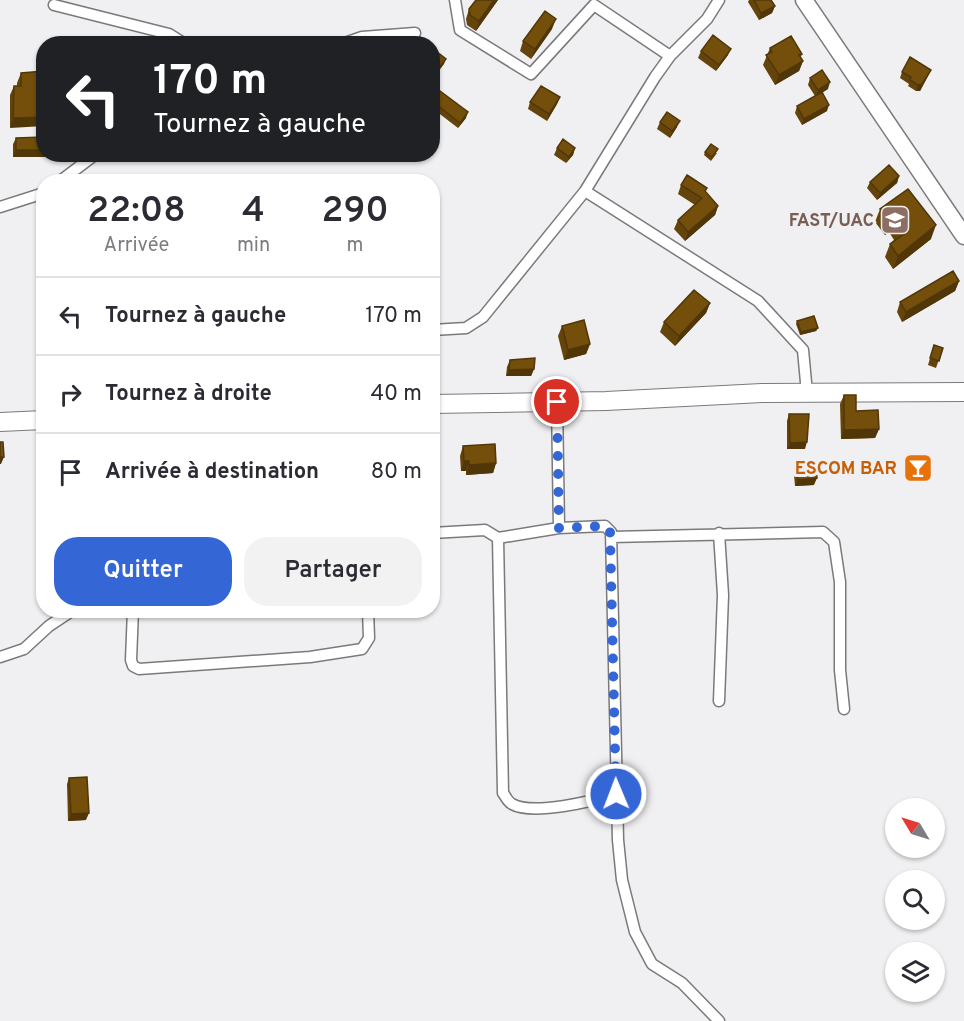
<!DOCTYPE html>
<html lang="fr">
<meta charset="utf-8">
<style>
:root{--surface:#fff;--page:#f2f2f3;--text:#2b2b33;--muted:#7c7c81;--line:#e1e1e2;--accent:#3566d5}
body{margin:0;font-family:Overpass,sans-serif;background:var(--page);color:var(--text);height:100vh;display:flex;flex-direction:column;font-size:22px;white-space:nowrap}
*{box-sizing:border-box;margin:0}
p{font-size:20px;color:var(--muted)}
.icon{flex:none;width:33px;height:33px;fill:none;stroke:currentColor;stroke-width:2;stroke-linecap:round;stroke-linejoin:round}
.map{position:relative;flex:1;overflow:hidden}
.sheet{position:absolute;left:36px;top:174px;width:404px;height:444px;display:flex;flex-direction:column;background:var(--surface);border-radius:24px;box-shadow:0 2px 4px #0004}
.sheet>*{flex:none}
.banner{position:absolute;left:36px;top:36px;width:404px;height:126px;border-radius:24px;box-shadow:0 2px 4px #0004;background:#202124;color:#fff;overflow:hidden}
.needle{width:39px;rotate:308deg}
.controls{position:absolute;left:885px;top:798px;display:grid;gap:12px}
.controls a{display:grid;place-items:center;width:60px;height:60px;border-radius:50%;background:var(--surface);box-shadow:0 2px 4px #0004;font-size:30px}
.pin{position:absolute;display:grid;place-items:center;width:51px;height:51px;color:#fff;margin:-26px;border:3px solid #fff;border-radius:50%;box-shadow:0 2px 6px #0007}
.me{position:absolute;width:66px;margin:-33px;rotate:359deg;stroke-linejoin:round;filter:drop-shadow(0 0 4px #0008)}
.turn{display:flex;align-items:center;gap:21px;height:126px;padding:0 18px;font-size:27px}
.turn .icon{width:78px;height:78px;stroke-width:2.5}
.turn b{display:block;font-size:42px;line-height:51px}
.eta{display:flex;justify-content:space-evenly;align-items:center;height:102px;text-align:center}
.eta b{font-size:36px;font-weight:600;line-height:42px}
.button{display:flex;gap:12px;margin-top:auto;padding:12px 18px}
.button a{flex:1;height:69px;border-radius:24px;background:var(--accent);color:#fff;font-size:24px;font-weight:600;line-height:69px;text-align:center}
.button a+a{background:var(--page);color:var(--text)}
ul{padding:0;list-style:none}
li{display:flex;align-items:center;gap:18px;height:78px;padding:0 18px;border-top:2px solid var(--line)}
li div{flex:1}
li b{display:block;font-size:22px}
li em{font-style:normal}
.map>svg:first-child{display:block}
</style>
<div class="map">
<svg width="964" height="1021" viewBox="0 0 964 1021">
<rect width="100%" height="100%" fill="#f0f0f2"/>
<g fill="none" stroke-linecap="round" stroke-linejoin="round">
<g stroke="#7a7a7c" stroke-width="13">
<path id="minor" d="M455,0L460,30L531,74L594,5L670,56
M54,5L169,34L185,44
M342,44L362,37L415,33
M59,182L96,154
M585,191L758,301L803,350L807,393
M0,207L44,193
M432,330L466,328L483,317L585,191L655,77L670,56L707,19L719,0
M557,402L559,528L605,526L611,532L618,840L622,880L635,932L652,964L682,983L719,1021
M432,533L485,530L498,538L559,528
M719,533L723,595L719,701
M611,537L823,532L834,542L840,582V670L844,709
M498,538L503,793C506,797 508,802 512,804C533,816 593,801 616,794
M133,610L131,660L133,666L139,669L310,657L362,649L369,638L368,610
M0,657L24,649L49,626L73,610"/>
</g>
<g stroke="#7a7a7c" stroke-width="19">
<path id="primary" d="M804,0L964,236"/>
</g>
<g stroke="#7a7a7c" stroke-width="20">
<path id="trunk" d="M432,404L606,401L762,393L964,392
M0,422L44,420"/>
</g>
<use href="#minor" stroke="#fff" stroke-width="10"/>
<use href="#primary" stroke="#fff" stroke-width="16"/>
<use href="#trunk" stroke="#fff" stroke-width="18"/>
</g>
<path fill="#64440a" d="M476,0H498L476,31L467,25L466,19L469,9Z
M749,0H771L775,6L772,13L759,20L748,2Z
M552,29L531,59L520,51L523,41Z
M770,48L802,54L800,57L803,61L799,71L775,85L763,65Z
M701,51L728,55L716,71L698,58Z
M931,70L928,76L920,91H916L908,86L909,84L900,78L902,72Z
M44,71L10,128V95L14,86H17V83L21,73Z
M810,78L828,89L822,92L827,111L802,125L795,113L797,106L815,96L808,85Z
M432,85L466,118L458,128L432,108Z
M560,97L557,104L547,121L528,109L530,102Z
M660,122L677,127L670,138L657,129Z
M16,138L44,154H47V157H13V144Z
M557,148H575L573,155L566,163L554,155Z
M705,152L717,153L711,161L704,155Z
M899,176L897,183L877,200L867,188L870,182Z
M681,185L705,192L718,206L715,215L685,241L674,229L678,220L695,205L678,194Z
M880,209L931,239L893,269L885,257L890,244L894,240L889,232L885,235L875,222Z
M959,281L955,291L902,322L897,312L900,302Z
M710,303L706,313L675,346L660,332L664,322Z
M797,321L818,328L816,331L800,335L796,324Z
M562,326L590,344L586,354L564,360L558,336Z
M934,345L943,348L936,368L928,365Z
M510,360L534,369L531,376H506L507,367Z
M844,395L856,411L879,429L875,438L841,439L840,404Z
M789,414L805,449H787V421Z
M463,446L496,463L493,473L466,475V471H461L460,456Z
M797,468L814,485L795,486L794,475Z
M69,778L86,820L68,821L67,784Z"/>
<path fill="#513708" d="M494,0H498L476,31L479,21Z
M775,6L772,13L759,20L761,13Z
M556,19L552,29L531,59L535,49Z
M731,49L728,55L716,71L719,65Z
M802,54L798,63L803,61L799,71L775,85L779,75Z
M446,59L444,64L432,80V77Z
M931,70L928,76L920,91H916L918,85Z
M830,82L828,89L816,97L818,90Z
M560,97L557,104L547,121L549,114Z
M829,105L827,111L802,125L804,119Z
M468,112L466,118L458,128L460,123Z
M44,117V126L10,128L13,118Z
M680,121L677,127L670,138L672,131Z
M575,148L573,155L566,163L569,157Z
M16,150H44V154H47V157H13Z
M899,176L897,183L877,200L880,193Z
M718,206L715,215L685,241L688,232Z
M894,219L889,232L885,235L890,222Z
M936,225L931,239L893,269L898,256Z
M959,281L955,291L902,322L906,312Z
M710,303L706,313L675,346L679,336Z
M818,328L816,331L800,335L801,332Z
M590,344L586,354L564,360L568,350Z
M534,369L531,376H506L509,370Z
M879,429L875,438L841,439L844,430Z
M807,442L805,449H787L790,443Z
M0,457H4L1,464H0Z
M464,461H469L466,471H461Z
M496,463L493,473L466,475L469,465Z
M817,478L814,485L795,486L798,480Z
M89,813L86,820L68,821L71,814Z"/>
<path fill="#744f0c" stroke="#513708" stroke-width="1.5" d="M476,0H494L479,21L470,15L469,9Z
M754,0H771L775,6L761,13Z
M545,11L556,19L535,49L523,41Z
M713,35L731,49L719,65L701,51Z
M791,36L802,54L799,55L803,61L779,75L766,55L772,52L770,48Z
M432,48L446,59L432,77Z
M910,57L931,70L922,84L918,85L910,80L911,77L902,72Z
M822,70L830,82L818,90L810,78Z
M44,71V117L13,118L14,86H21V73Z
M432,85L468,112L460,123L432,101Z
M541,86L560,97L549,114L530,102Z
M822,92L829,105L804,119L797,106Z
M667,112L680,121L672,131L660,122Z
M44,137V150H16V138Z
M563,139L575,148L569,157L557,148Z
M711,144L718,149L712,157L705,152Z
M889,165L899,176L880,193L870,182Z
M687,175L707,188L705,191L718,206L688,232L678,220L702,198L681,185Z
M908,189L936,225L898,256L890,244L904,234L894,219L890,222L880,209Z
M953,271L959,281L906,312L900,302Z
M694,290L710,303L679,336L664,322Z
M814,316L818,328L801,332L797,321Z
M584,320L590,344L568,350L562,326Z
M934,345L943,348L939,361L930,358Z
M535,358L534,369L509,370L510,360Z
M844,395H856V411L878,410L879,429L844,430Z
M789,414H809L807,442L790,443Z
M0,442H3L4,457H0Z
M495,444L496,463L469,465V461H464L463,446Z
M816,466L817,478L798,480L797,468Z
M87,777L89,813L71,814L69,778Z"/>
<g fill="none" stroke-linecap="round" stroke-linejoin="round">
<path stroke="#3566d5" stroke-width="10" stroke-dasharray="0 18" d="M557,402L559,528L604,526L610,532L616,794"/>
</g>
<defs>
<g id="university-square" transform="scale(1.5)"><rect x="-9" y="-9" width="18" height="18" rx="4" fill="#8d6e63" stroke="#f0f0f2"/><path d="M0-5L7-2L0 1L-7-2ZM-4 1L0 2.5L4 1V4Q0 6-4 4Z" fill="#fff"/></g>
<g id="bar-square" transform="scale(1.5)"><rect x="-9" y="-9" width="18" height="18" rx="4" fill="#e8710a" stroke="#f0f0f2"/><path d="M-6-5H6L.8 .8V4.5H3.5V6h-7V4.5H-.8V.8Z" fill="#fff"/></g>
</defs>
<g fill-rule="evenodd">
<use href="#university-square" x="895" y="220"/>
<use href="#bar-square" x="918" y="468"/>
</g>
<g text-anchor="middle" stroke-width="6" stroke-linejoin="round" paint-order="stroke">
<g font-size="18" font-weight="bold" fill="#785e54" stroke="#f0f0f2" text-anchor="end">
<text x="874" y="226">FAST/UAC</text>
</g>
<g font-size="18" font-weight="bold" fill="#c56008" stroke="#f0f0f2" text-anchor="end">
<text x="897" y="474">ESCOM BAR</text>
</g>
</g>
</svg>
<div class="controls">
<a><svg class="needle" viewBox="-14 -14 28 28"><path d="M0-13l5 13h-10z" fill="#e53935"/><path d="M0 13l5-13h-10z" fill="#7c7c81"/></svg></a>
<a><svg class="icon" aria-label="search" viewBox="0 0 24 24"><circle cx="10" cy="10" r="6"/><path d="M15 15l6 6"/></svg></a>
<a><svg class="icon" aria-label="layers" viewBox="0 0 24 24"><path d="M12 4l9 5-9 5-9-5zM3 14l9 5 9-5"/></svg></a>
</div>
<div class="pin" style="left:557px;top:402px;background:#d93025"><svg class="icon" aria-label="arrive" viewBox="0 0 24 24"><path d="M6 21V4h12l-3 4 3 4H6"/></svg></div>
<svg class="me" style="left:616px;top:794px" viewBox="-20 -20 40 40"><circle r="17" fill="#3566d5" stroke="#fff" stroke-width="3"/><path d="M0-11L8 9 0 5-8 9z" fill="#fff"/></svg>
<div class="banner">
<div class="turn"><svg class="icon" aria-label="left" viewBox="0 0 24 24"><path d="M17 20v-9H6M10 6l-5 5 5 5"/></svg><div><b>170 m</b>Tournez à gauche</div></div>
</div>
<section class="sheet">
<div class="eta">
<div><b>22:08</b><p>Arrivée</p></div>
<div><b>4</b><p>min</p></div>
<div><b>290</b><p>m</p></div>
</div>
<ul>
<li><svg class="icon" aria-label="left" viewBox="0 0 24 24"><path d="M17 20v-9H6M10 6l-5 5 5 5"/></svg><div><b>Tournez à gauche</b></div><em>170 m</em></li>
<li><svg class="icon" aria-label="right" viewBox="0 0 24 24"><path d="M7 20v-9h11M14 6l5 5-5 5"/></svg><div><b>Tournez à droite</b></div><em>40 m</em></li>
<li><svg class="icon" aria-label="arrive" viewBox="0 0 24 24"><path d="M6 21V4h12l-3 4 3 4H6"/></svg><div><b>Arrivée à destination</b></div><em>80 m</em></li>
</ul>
<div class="button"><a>Quitter</a><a>Partager</a></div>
</section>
</div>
